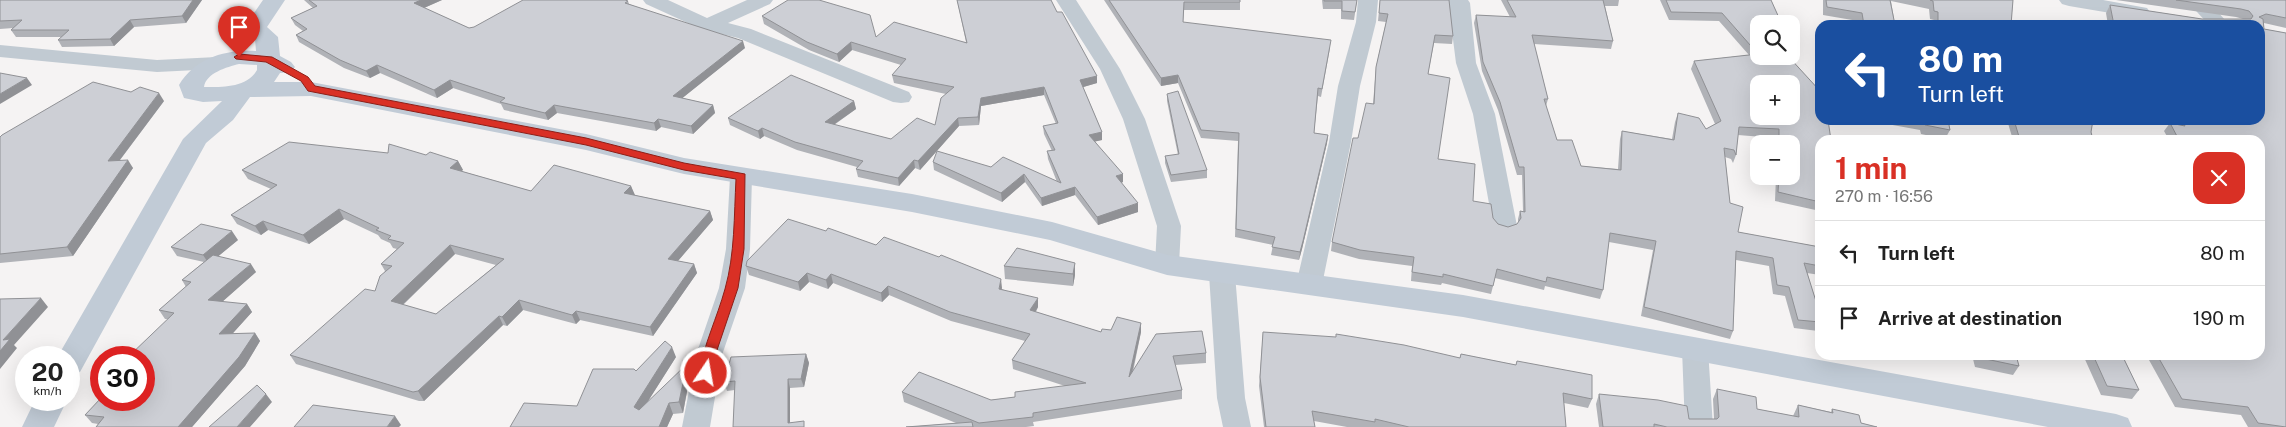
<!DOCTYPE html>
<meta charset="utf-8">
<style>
:root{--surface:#fff;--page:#f2f2f2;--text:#222;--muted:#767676;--line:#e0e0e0;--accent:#d93025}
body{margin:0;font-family:"Public Sans",sans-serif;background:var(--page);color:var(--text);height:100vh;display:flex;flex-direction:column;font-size:19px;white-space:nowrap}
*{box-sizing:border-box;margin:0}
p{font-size:16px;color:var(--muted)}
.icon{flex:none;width:28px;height:28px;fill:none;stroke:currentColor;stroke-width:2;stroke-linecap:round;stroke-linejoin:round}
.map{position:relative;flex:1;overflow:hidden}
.drawer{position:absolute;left:1815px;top:135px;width:450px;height:225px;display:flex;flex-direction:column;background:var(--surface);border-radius:15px;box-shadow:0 5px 20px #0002}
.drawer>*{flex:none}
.top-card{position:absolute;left:1815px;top:20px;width:450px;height:105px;border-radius:15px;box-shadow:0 5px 20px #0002;background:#1a4fa0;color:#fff;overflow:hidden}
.controls{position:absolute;left:1750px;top:15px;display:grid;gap:10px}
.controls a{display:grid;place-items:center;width:50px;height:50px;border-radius:10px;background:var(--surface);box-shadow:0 5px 20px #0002;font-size:25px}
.speed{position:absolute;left:15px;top:346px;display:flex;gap:10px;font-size:25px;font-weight:700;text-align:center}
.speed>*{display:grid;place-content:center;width:65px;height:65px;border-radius:50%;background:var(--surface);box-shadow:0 5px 20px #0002;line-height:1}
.speed small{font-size:12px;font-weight:400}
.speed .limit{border:8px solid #d22;background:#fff;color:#111}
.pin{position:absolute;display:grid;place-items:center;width:42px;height:42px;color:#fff;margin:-51px -21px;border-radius:50% 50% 50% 0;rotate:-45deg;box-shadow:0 0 5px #0007}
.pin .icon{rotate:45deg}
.me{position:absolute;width:55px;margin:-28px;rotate:12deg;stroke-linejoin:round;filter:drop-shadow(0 0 4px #0008)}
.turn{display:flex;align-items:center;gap:18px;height:105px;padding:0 20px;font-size:22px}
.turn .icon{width:65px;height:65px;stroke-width:2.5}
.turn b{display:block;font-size:35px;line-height:42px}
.round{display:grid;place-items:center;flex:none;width:52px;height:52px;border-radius:15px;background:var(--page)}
.headline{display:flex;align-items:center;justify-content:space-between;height:85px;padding:0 20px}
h1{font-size:30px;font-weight:700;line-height:38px;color:var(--accent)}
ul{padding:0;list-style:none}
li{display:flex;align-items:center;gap:15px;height:65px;padding:0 20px;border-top:1px solid var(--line)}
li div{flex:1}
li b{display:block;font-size:19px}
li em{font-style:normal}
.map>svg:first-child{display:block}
</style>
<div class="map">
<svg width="2286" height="427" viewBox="0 0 2286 427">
<rect width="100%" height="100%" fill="#f5f3f3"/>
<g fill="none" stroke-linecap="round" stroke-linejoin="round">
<path fill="#c1cad2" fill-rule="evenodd" d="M643,0H668L707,18L747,0H773L770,4L728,23L751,29L909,92L912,97L909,102L901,103L893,102L738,38L701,29L646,4Z
M1056,0H1076L1120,69L1145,119L1181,226L1179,265L1176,271L1167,274L1158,271L1155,265L1157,226L1123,119L1100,69Z
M1358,0H1378L1376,22L1360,86L1351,142L1322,285L1318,291L1309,294L1300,291L1296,285L1329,142L1338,86L1356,22Z
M1448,0H1468L1470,3L1476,63L1495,114L1517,226L1513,232L1505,234L1497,232L1493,226L1473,114L1456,63Z
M2059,0H2103L2147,8L2150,12L2147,16L2140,18L2069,6L2062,4Z
M2186,0H2207L2226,21L2223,25H2209Z
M0,45L157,60L217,57L224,59L227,63L224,67L217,69L157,72L0,57Z
M741,170L749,172L752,177L750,249L745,288L722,355L710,427H682L696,355L719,288L726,249L730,177L733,172Z
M1222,265L1231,268L1235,274L1245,398L1251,427H1223L1217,398L1209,274L1213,268Z
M1695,339L1704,342L1708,349L1713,427H1685L1682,349L1686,342Z"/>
<path fill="#c1cbd6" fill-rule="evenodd" d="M263,0H285L267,27L278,37L280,56L291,62L295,67L291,72L280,73L274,82H311L586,134L684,158L912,194L1052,222L1168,255L1463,295L2116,414L2128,418L2132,427H2048L1463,317L1167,275L1050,240L912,212L684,174L586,150L311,96L250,97L233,120L206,143L80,372L69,376V358H57L58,356L183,139L222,101L203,102L184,98L179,85C195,58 226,49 256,51L255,39L240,46L232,44L228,39L247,23ZM239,64L257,65V70C247,88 221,87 204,87C206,73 227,67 239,64Z
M35,400H67L54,427H22Z"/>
</g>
<path fill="#b0b2b7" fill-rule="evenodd" d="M0,0H202L186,23L134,27L114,46L62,47L58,40L62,37H16L11,30L13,28L0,29Z
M304,0H442L424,8L469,28L628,1L629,4L745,48L682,98L713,105L715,113L693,134L661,127L656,131L557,113L548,120L504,110L501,104L453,88L437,98L380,73L370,78L344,68L299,42L296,35L303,31L295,25L291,18L313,8Z
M957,0H1051L1057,12L1097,76V83L1083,87L1102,132V140L1095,141L1123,182L1121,183L1138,212L1098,225L1075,195L1042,206L1025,182L1002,202L934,170L933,162L991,167L1057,182L1048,159L1047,151H1052L1044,134L1043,126L1056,124L1044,95L981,106L979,125L959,126L920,170L915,168L899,186L858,177L856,169L857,167L797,150L764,136L760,139L730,125L728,118L854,101L856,109L834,125L891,139L935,125L946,94L894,83L892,75L901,65L852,50L839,62L809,50L764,24L762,16L876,37L966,42Z
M1104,0H1240V10H1184L1183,23L1330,48L1321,97L1318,96L1314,133L1328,135L1327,143L1302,249L1299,260L1271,255L1273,245L1235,237L1238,141L1201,138L1178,83L1161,86Z
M1322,0H1357L1354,20L1341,19V9H1323Z
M1380,0H1449L1453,36L1452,44L1434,43L1428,74L1438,159L1473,201L1493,218L1498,224L1508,227L1517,224L1518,223V219L1520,211H1523L1522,175H1517L1498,110L1482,71L1474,23L1476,15L1510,17L1501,0H1619L1618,6H1605L1613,41L1611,49L1534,44L1548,99L1546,106L1557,140L1581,166L1618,169L1620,139L1622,131L1672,139L1675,122L1678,113L1706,129L1715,124L1691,69L1694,61L1749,55L1719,21L1669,20L1660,0H1771L1780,20L1779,24H1759V56L1820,140V211L1775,201L1776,176H1791V144H1775V138L1738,135L1736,155L1733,163L1731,159L1725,157L1730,203L1738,232L1820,247V275L1807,273L1820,314V328L1818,331L1794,328L1785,296L1773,294L1769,266L1736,260L1733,331L1730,339L1641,316L1653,250L1609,242L1603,290L1600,299L1545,286L1544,290L1495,278L1491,294L1442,283L1441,285L1411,281L1412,266L1359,259L1331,251L1332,242L1358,138L1373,104L1376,67L1386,22L1378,21Z
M1823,0H2013L2011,25H2012H1934V20L1930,19L1929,9L1891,1L1895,25H1859L1858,21L1823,15Z
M2116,0H2286V28L2264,23V29L2286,33V427H2248L2241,415L2175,407L2149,360L2153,355H2260V140H2169L2164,131L2170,123L2175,124L2174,120H2260V25H2108L2106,13L2110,5L2202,19H2243L2236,17Z
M1167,94L1207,170V178L1171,182L1165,163V156L1178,155L1167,101Z
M164,101L120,160L133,168L73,256L0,263V137Z
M1865,120H1948L1950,130L1945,139L1921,134L1920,130Z
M2007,120H2093L2091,132L2093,140H2013Z
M388,153L426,155L458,161L463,170L461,171L531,191L631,186L634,195L710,211L713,220L678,261L694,264L697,273L653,336L580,320L576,324L523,310L507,326L503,325L424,401H419L296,364L290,355L375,291L385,271L381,264L397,249L393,248L390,243L381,239L378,235L344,219L309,244L268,230L261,235L237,224L231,215L271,189L248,179L242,170ZM455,254L496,265L436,314L403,305Z
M238,240L218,256L256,272L222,302L247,304L252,312L232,334L255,333L260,341L245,366L192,427H96L98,424L92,423L85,415L144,400L168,319H165L159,310L186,287L182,280L204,262L177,256L171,247Z
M1075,263V275L1073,286L1005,279L1004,266Z
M746,266L1002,289L1038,307L1036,312L1101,332L1141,323V332L1133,372L1156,334L1206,353V363L1175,365L1182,390V399L1033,422L1034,426L1026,427H906L956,423L904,402L902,392L991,400L1015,397L1065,386L1013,369L1012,360L1025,341L951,321L889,295L882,302L833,283L828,289L809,282L800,291L749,275Z
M1263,332L1460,358L1461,354L1516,365L1517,361L1592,399L1588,408L1564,403L1566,427H1347L1314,421L1315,427H1264L1259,386Z
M806,354L809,363L804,387L790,388V423L733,427L735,390L727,391L724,382Z
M1972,355H2016L2019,366L2013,375L1975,367Z
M2083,355H2122L2139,390L2132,399L2101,395Z
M676,357L648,401L690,375L683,413L673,414L667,427H510L577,406L636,371Z
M1717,389L1757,409L1793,416L1798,405L1831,412L1832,409L1861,423L1877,427H1599L1596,404L1599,394L1689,419H1714L1713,399Z"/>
<path fill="#909195" d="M193,0H202L186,23L182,16Z
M421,0H442L417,11L414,3Z
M130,20L134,27L114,46L110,39Z
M743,41L745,48L675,104L673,96Z
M851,42L852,50L839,62L837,54Z
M377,65L380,73L370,78L366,71Z
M1178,75V83L1161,86V78Z
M1097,76V83L1080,88V80Z
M27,78L32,85L0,104V94Z
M450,80L453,88L437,98L434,90Z
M1044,87V95L981,106L979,125L978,117L981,98Z
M159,93L164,101L113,169L108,161Z
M854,101L856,109L826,130L825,122Z
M554,105L557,113L548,120L545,113Z
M713,105L715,113L693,134L691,126Z
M958,118L959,126L920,170L918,161Z
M658,119L661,127L656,131L654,123Z
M762,128L764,136L760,139L758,131Z
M1102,132V140L1089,143V135Z
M1328,135L1327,143L1302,249L1299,260L1300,252Z
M128,160L133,168L73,256L67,247Z
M914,160L915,168L899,186L898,178Z
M458,161L463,170L454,177L450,168Z
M1024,174L1025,182L1002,202L1001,193Z
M1123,174V182L1116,185V176Z
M631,186L635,195L627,202L624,193Z
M1075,187V195L1042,206L1041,198Z
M1138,203V212L1098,225L1097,217Z
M339,209L344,219L309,244L303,235Z
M710,211L713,220L671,269L668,259Z
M263,221L268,230L261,235L255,226Z
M232,231L238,240L209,264L203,255Z
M450,245L455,254L396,311L391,301Z
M1075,263V275L1073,286V274Z
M251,264L256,272L214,309L208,300Z
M694,264L697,273L653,336L650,327Z
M807,273L809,282L800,291L798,282Z
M831,274L833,283L828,289L826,280Z
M1001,279L1002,288L1000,298L999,289Z
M888,286L889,295L882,302L881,293Z
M41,298L48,307L14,345L17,348L0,369V351L3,340Z
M1038,298V307L1031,319L1030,310Z
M519,300L523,310L507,326L502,317Z
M247,304L252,312L225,342L219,334Z
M576,311L580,320L576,324L572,315Z
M499,316L503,325L424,401L418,391Z
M1141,323V332L1129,386V377Z
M255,333L260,341L245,366L192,427H178Z
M672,347L676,357L638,417L634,407Z
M806,354L809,363L804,387L801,379Z
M687,364L690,375L683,413L679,402Z
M788,379L790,388V427L788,423Z
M266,394L272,402L250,427H237Z
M669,403L673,414L667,427H659Z
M395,416L401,425L399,427H387Z"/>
<path fill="#cdcfd5" stroke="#909195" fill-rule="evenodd" d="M0,0H193L182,16L130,20L110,39L58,40L69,30H11L22,20L0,21Z
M309,0H421L414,3L469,28L474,27L523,0H625L628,1L625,3L743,41L673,96L713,105L691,126L658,119L654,123L554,105L545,113L500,102L505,98L450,80L434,90L377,65L366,71L340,60L296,35L307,29L291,18L317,6Z
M788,0H819L870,15L876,37L894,22L967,43L957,0H1051L1057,12H1062L1097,76L1080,80L1102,132L1089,135L1123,174L1116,176L1138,203L1097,217L1075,187L1041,198L1024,174L1001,193L933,162L937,151L991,167L1003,157L1061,183L1047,151L1055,150L1043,126L1058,123L1044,87L981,98L978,117L958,118L918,161L914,160L898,178L856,169L863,161L795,142L762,128L758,131L728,118L791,75L854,101L825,122L891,139L917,118L935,125L941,98L954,87L892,75L906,59L851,42L837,54L807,42L762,16Z
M1109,0H1240V2H1184L1183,22L1331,40L1322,89L1318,88L1314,133L1328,135L1303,241L1300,252L1272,247L1275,237L1236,229L1239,133L1201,130L1178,75L1161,78Z
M1324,0H1357L1355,12L1342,11V1H1324Z
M1380,0H1449L1453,36L1435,35L1428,74L1450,78L1438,159L1475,164L1473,201L1491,204L1493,218L1498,224L1508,227L1517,224L1521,218L1520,211L1525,212L1524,167H1519L1500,102L1483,62L1476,15L1516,17L1507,0H1603L1613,41L1532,35L1548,99H1544L1557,140H1572L1581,166L1621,170L1622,131L1674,140L1678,113L1699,118L1706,129L1721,121L1694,61L1758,54L1722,13L1671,12L1666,0H1771L1780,20L1753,18L1759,24V56H1788L1820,91V120H1828L1831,140H1820V202L1778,192L1779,176H1791V144H1779V129L1739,127L1736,155L1734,150L1724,148L1730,203L1743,207L1738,232L1820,247V266L1804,263L1820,314V322L1798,320L1789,287L1777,285L1773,258L1736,251L1733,331L1644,307L1656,241L1610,233L1603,290L1547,277L1546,282L1497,269L1493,286L1443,274V277L1412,272L1414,257L1360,250L1332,242L1353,138H1358L1366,103L1374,104L1376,67L1388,14L1379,13ZM1759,84H1791V116H1759Z
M1826,0H1890L1895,25H1864L1862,13L1827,7Z
M1930,0H2013L2011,25H2012H1938V12L1934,11L1933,1Z
M2176,0H2286V18L2266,14L2259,17L2263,19L2264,29L2286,33V427L2258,423L2248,407L2182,399L2157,355H2260V140H2179L2170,123L2185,126L2182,120H2260V25H2114L2110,5L2202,19H2251L2253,16L2249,11L2241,9Z
M0,73L27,78L0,94Z
M93,82L131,92L140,87L159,93L108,161L128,160L67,247L0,254V137L2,135Z
M1178,91L1207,170L1171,175L1165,156L1179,154L1167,94Z
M1914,120H1948L1950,130L1925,125L1924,122Z
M2014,120H2093L2091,132L2093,140H2020Z
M289,142L388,153L389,144L426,155L430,152L458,161L450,168L531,191L554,165L631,186L624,193L710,211L668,259L694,264L650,327L576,311L572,315L519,300L502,317L499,316L418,391L413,392L290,355L365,289L375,291L380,276L392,266L381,264L404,243L388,239L391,236L376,230L379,228L339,209L303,235L263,221L255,226L231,215L277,185L242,170ZM450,245L504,259L436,314L391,301Z
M788,219L826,231L828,228L876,245L884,237L939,257L941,255L1001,279L999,289L1038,298L1030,310L1101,332L1102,329L1111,330L1117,317L1141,323L1129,377L1156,334L1202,331L1206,353L1173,356L1182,390L1033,413V417L979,423L902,392L919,372L991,400L1015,397V392L1086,383L1012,360L1030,334L950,312L888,286L881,293L831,274L826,280L807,273L798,282L746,266L747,261Z
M201,224L232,231L203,255L171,247Z
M1017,248L1075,263L1073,274L1004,266Z
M213,255L251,264L208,300L247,304L219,334L255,333L239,357L178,427H96L104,417L85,415L101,398V400H144V358H127L174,313L159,310L191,282L182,280Z
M41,298L3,340L10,339L0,351V299Z
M1263,332L1336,337V334L1404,345L1460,358L1461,354L1516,365L1517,361L1592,375V399L1563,393L1566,427H1409L1375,419V422L1312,411L1315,427H1266L1260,377Z
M665,341L672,347L634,407L639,410L687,364L679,402L669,403L659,427H510L524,403L577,406L593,369H634L636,371Z
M806,354L801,379H788V423L804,421V427H733L735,381L724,382L731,357Z
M1980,355H2016L2019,366L1981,358Z
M2093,355H2122L2139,390L2107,386Z
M257,385L266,394L237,427H209Z
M1717,389L1756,397L1757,409L1799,417L1798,405L1833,413L1832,409L1859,415L1861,423L1877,427H1667L1654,424V427H1603L1599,394L1658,400L1687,406L1689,419H1717L1719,417Z
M313,405L395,416L387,427H294Z
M972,422L973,427H906Z"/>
<path fill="#d93025" stroke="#8d1f18" d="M239,54L272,57L308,77L315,86L586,138L684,163L745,174L744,249L738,288L715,356L711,377L706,378L699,373C704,344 717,318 725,289C735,254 734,215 736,179L684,170L586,145L308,91L301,81L266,62L236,59L234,57Z"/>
</svg>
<div class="controls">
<a><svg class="icon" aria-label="search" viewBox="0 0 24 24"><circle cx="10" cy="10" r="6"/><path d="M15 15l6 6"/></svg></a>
<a>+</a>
<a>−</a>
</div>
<div class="speed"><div>20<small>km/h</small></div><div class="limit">30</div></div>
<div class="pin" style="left:239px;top:57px;background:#d93025"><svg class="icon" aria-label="arrive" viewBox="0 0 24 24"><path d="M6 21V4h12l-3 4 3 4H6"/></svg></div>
<svg class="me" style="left:706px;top:373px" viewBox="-20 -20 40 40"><circle r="17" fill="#d93025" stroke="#fff" stroke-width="3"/><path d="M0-11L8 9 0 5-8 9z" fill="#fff"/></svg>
<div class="top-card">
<div class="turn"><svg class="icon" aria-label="left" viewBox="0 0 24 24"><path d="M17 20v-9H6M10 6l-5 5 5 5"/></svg><div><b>80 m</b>Turn left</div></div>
</div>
<section class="drawer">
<div class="headline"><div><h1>1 min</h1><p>270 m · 16:56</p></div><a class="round" style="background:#d93025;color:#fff"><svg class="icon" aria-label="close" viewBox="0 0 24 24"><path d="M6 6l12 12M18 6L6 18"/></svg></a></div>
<ul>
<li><svg class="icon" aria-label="left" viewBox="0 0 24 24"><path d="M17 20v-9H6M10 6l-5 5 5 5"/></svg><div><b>Turn left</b></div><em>80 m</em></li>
<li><svg class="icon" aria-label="arrive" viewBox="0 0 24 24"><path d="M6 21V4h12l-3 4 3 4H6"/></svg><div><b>Arrive at destination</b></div><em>190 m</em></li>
</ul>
</section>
</div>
